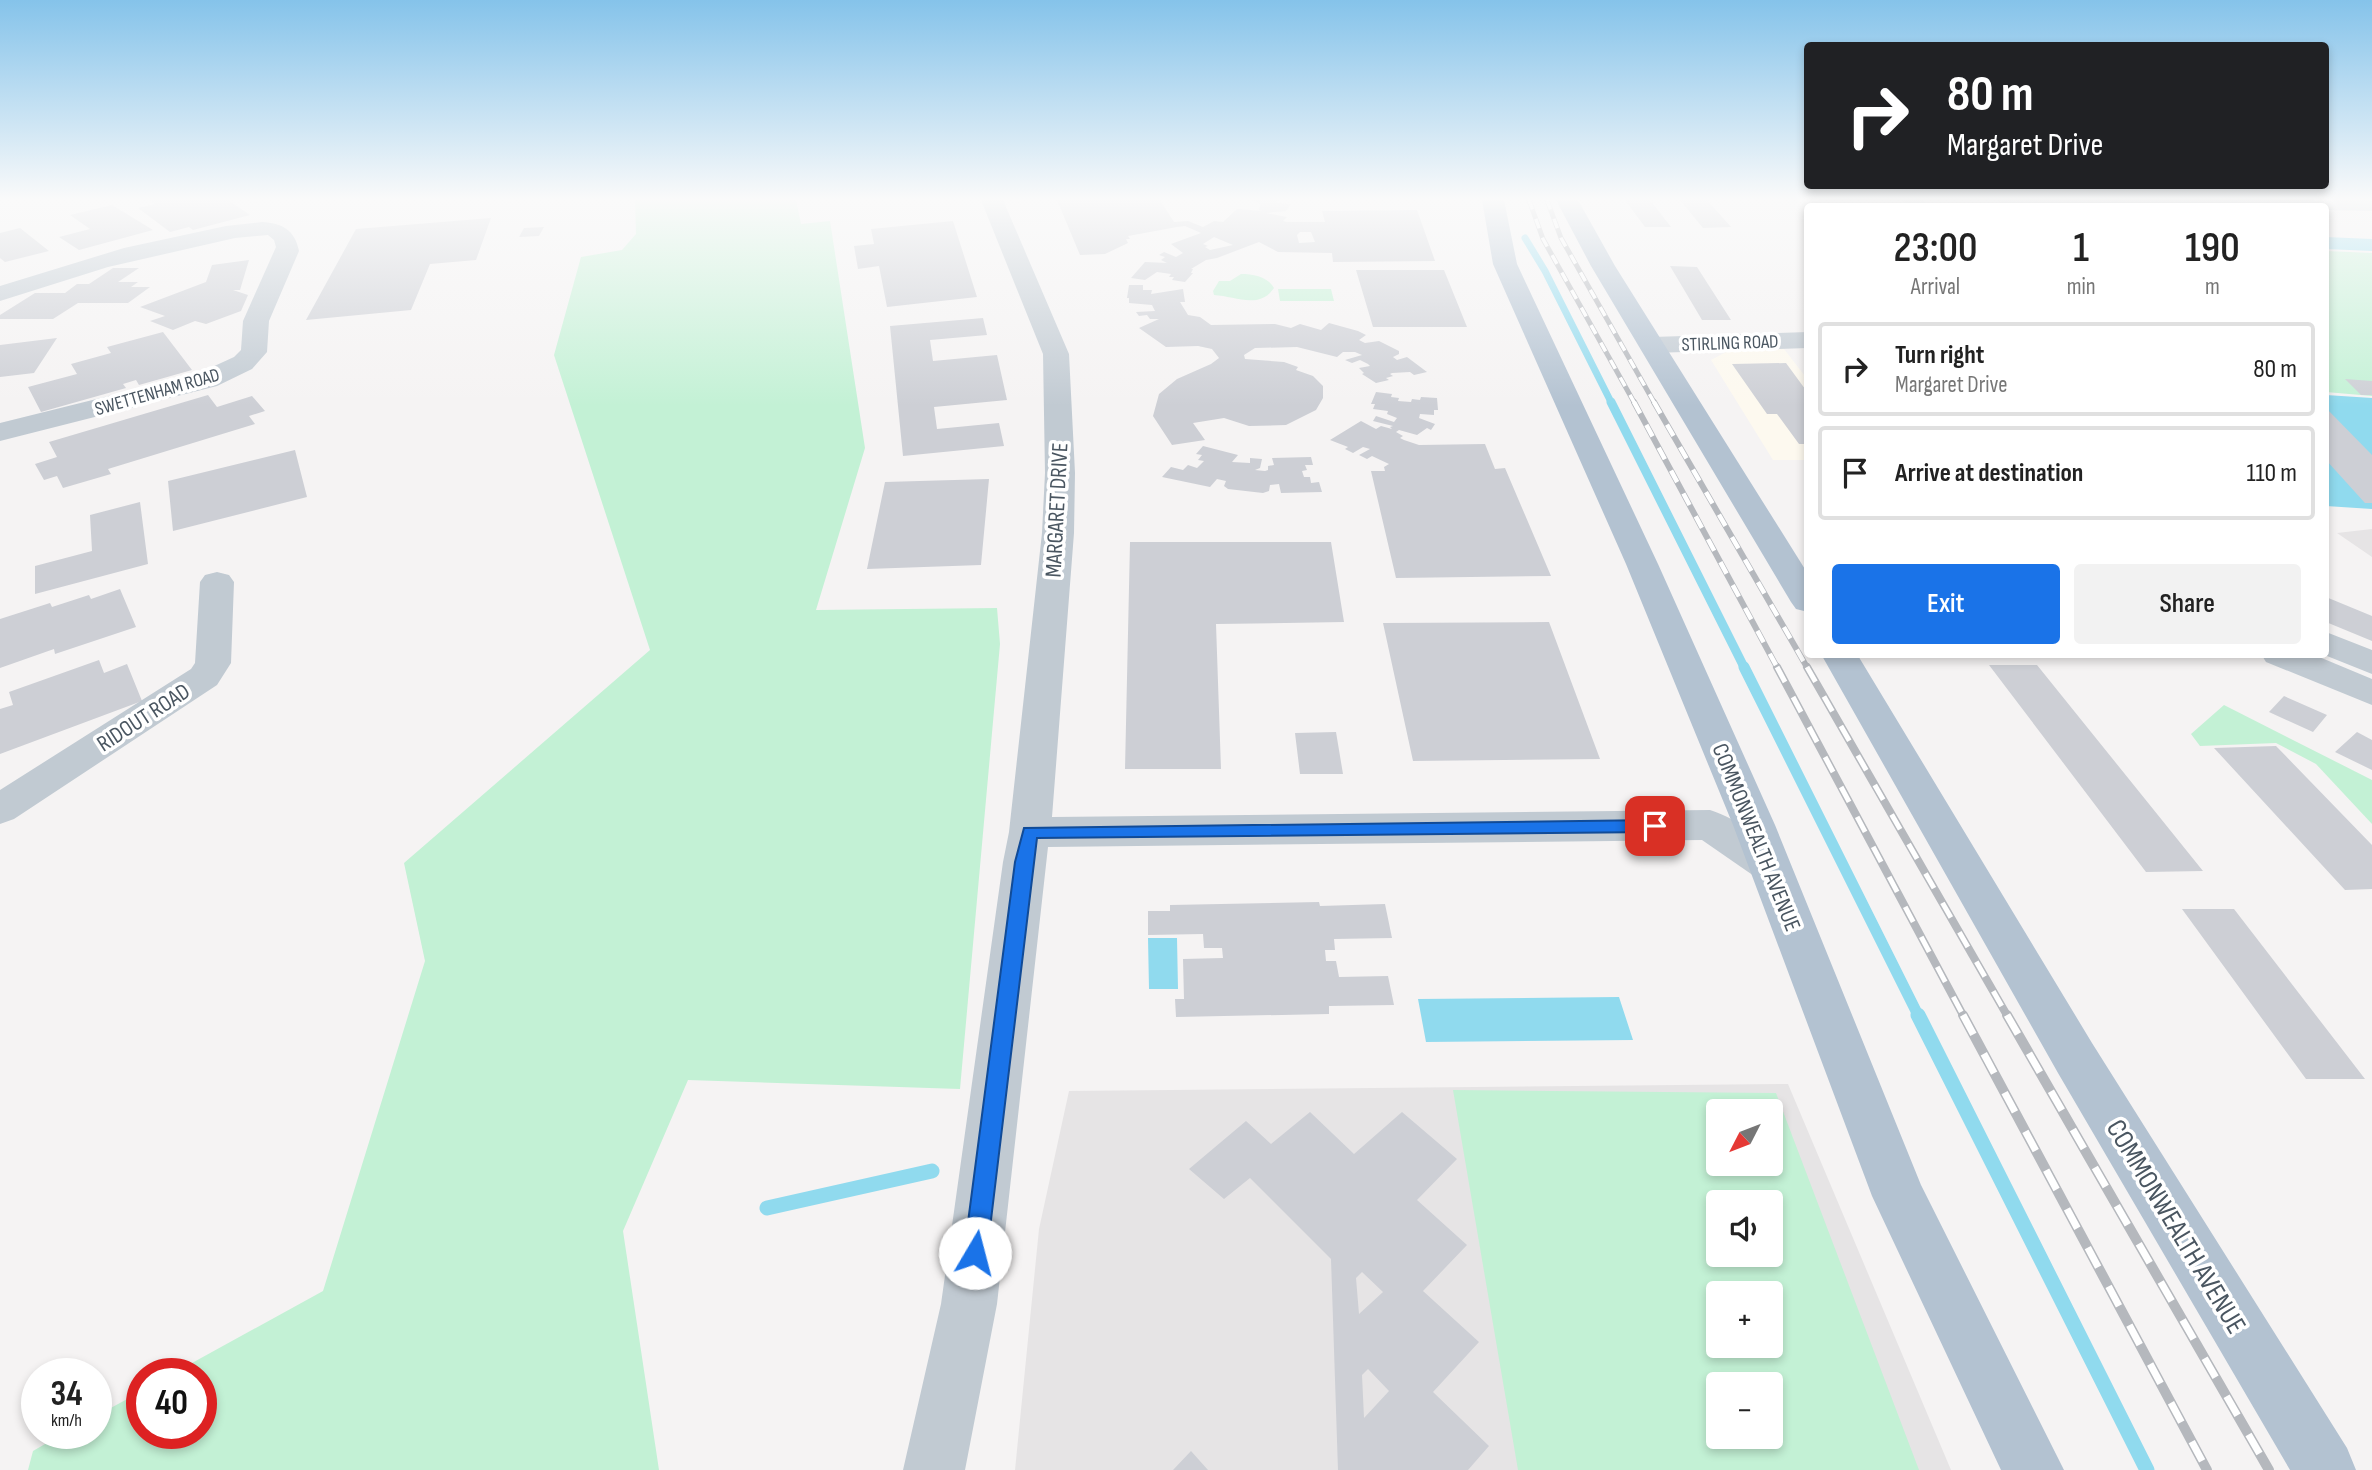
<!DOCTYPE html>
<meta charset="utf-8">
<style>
:root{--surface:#fff;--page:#f2f2f2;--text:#222;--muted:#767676;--line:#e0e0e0;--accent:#1a73e8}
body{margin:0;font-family:"Sofia Sans Condensed",sans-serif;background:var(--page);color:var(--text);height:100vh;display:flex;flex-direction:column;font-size:26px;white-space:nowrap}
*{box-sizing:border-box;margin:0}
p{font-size:23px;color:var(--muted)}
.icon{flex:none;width:38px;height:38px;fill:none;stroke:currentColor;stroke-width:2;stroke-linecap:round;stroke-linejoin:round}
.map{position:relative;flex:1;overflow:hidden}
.sheet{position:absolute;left:1804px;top:203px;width:525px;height:455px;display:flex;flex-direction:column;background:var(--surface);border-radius:7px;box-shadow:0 4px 10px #0003}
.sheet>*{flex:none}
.guide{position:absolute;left:1804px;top:42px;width:525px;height:147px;border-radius:7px;box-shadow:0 4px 10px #0003;background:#202124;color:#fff;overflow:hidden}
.needle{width:46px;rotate:228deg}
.buttons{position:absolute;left:1706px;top:1099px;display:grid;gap:14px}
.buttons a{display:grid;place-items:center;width:77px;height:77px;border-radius:7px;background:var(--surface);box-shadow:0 4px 10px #0003;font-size:35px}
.speed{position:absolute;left:21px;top:1358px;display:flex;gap:14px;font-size:35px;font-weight:700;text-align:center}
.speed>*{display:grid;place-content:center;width:91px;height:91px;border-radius:50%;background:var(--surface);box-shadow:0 4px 10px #0003;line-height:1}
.speed small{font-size:18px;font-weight:400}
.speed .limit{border:10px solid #d22;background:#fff;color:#111}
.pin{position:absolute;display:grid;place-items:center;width:60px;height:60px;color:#fff;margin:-30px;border-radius:14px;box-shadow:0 4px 10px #0006}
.me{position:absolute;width:77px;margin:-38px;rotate:8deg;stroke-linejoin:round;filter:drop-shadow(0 0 5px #0008)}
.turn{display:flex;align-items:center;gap:24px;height:147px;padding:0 28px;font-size:32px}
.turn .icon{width:91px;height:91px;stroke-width:2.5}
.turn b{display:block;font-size:49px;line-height:60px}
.eta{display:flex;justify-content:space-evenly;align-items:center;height:119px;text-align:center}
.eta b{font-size:42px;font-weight:600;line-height:49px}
.button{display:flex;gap:14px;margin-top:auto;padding:14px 28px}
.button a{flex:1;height:80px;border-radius:7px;background:var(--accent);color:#fff;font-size:28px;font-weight:600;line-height:80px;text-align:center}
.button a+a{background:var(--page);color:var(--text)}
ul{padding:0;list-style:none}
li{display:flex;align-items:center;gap:21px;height:94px;margin:0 14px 10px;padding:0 14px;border:4px solid var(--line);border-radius:7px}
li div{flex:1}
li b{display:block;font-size:26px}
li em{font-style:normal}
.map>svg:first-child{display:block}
</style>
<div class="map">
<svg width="2372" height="1470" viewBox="0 0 2372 1470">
<rect width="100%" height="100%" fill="#f5f3f3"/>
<path fill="#fdf9ef" d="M1784,349L1808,380V460H1773L1711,360L1728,351Z"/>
<path fill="#e6e4e5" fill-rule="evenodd" d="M2372,529V557L2337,533Z
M1788,1084L1951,1470H1015L1039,1229L1069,1091ZM1718,1111H1771V1164H1718ZM1718,1202H1771V1255H1718ZM1718,1293H1771V1346H1718ZM1718,1384H1771V1437H1718Z"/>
<path fill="#c3f1d5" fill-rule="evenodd" d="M635,200H796L801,224L830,221L865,448L816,610L997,608L1000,644L960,1089L688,1080L623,1231L659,1470H28L33,1451L64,1433H96V1416L142,1391V1433H201V1374H172L323,1291L425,961L404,863L650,650L554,355L581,257L622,250L636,234Z
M2326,251L2372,253V396L2326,392Z
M1241,274C1254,274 1268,277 1274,288C1259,310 1235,296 1214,295L1213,291L1219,281H1230Z
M1278,289H1331L1334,301H1280Z
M2224,705L2372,780V824L2316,764L2276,743L2200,746L2191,734Z
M1453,1090L1776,1093L1919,1470H1518ZM1718,1111H1771V1164H1718ZM1718,1202H1771V1255H1718ZM1718,1293H1771V1346H1718ZM1771,1384V1437H1718V1384Z"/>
<path fill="#90daee" d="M2326,395L2372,398V509L2326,506Z
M1148,938H1177L1178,989H1149Z
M1619,997L1633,1040L1426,1042L1418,999Z"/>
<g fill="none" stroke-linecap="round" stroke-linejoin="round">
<path stroke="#90daee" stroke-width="7" d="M1525,238L1545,271L1612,404"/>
<path stroke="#90daee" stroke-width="9" d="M1611,402L1745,669"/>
<path stroke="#90daee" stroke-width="11" d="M1744,667L1919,1017"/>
<path stroke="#90daee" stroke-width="15" d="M1918,1015L2147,1470
M767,1208L932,1171"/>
<path fill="#90daee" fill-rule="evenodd" d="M2326,237L2372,239V251L2326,249Z"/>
</g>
<path fill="#cdcfd5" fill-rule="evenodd" d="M149,200H228L250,215L193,230L189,227L170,232L138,208L155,204Z
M1057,200H1160L1174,222L1188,221L1203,227L1214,221L1223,222L1237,209L1262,211L1259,210L1261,204L1252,200H1277V203L1291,204L1286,211L1266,213L1287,217L1283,221L1287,222H1325L1322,211L1417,210L1435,261L1333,262L1332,253L1278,252L1259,242L1217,258L1206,260L1191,269H1193L1191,273H1193L1185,282L1172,280L1174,277H1169L1171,274L1157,272L1145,280L1131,278L1145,262L1167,263L1161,260L1165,257L1159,255L1164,252L1176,257L1183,253L1171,244L1201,233L1185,226L1177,227L1128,236L1130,239H1126L1128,243L1105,254L1080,255ZM1300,232H1311L1315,242L1299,243L1297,235ZM1214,237L1233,245L1210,250L1205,247L1208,246L1203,244Z
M1625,200H1650L1671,227H1645Z
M1680,200H1707L1731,227L1703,228Z
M112,205L153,230L79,250L59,237L90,229L70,215Z
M491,218L476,260L430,264L411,310L306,320L356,229Z
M953,221L977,297L887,307L879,266L858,269L854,246L874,244L871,229Z
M544,227L539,236L519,237L524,228Z
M20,228L49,251L5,262L0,258V233Z
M249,260L240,290H233L248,295L241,311L206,324L195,321L173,330L150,321L165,316L140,307L206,282L212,265Z
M1670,266L1697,267L1731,320H1702Z
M113,268H139L118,282H138L131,287H150L128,303H78L53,319H0V315L35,293H65L77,284H89Z
M1356,270H1444L1467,327H1373Z
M1129,285H1143V290H1152L1151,294L1183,289L1185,302H1180L1188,315L1200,317L1211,325L1275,324L1291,328L1300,324L1321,330L1329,323L1358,331L1366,335L1359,340L1365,343L1379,341L1399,351V354L1393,357L1397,360L1407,357L1427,372L1414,375L1410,372L1392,373L1390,374L1393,376L1386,378L1389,380L1376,383L1362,374L1364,373L1359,368L1370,366L1368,364L1360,360L1352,363L1345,360L1362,355L1355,352H1343L1337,357L1297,347L1255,348L1244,355L1245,359L1284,362L1298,367L1296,370L1313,376L1323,386V398L1316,410L1286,425L1249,426L1224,418L1193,423L1205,440L1172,445L1153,416L1159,394L1177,379L1211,364L1219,358L1212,349L1198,346L1166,347L1139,328L1159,319H1150L1147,315L1139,316L1136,312L1155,311L1152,305L1129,303V298H1127Z
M983,318L987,335L930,340L933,361L997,355L1007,400L934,407L937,429L999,423L1004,446L903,456L890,326Z
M163,332L192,370L139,385L136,380L123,384L126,388L41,412L28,387L77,374L71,364L111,353L107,347Z
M57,338L34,373L0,377V345Z
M1786,363L1808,393V444H1799L1777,414H1767L1732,364Z
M2345,379L2372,381V395H2361Z
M1376,392L1392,394L1391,397L1399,398L1398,401L1411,402L1412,399L1420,400L1421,397L1437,398L1438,410H1434V415L1420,414L1419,418L1435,424L1431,430L1427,428L1417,435L1399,430L1396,432L1403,436L1400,438L1404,440L1419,445L1485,444L1495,469L1505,468L1551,576L1396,578L1371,471H1385L1384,467L1389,464L1372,456L1367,459L1359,455L1370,449L1363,447L1353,453L1345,449L1348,447L1330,440L1361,421L1376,429L1381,426L1392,429L1390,427L1393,426L1373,421L1376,416L1394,422L1397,418L1387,414L1388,411L1373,409L1375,404H1371Z
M208,395L217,407L252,396L265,411L249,416L255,424L108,469L111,474L63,488L57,476L44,480L35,464L57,457L49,442Z
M2326,408L2372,455V503H2365L2326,460Z
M1203,446L1238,455L1232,462L1250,463V458L1262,459L1260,468L1255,470L1265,471L1268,470V466L1274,465L1272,458L1311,457L1313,465H1305L1307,470L1302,471L1304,477H1310L1311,483L1319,482L1322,492L1281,493L1279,484L1270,485L1269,491L1263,493L1228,489L1224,486L1226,481L1217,479L1210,487L1162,477L1171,467L1183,470L1188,465L1197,468L1204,461L1198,460L1202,455L1196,454Z
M295,450L307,497L173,531L168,481Z
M989,479L981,565L867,569L885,482Z
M140,502L148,564L35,594V566L92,551L90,515Z
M1130,542H1331L1344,622L1216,624L1221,769H1125Z
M120,589L136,627L55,654L54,649L0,668V619L50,603L52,607L89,595L91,599Z
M2326,597L2372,616V641L2326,622Z
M1549,622L1600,759L1413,761L1383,623Z
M99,660L104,673L127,664L142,701L0,754V709L13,705L9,692Z
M1989,665H2037L2203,871L2146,872Z
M2284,696L2327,715L2313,732L2269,712Z
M1336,732L1343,774H1300L1295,733Z
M2357,732L2372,740V770L2335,752Z
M2276,746L2372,845V889L2345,890L2214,748Z
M1319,902L1320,906L1385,904L1392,938L1334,939L1335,950H1325L1326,961H1336L1339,977L1388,976L1394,1005L1329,1006V1014L1176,1017L1175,999H1184L1183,959L1223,958L1222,948H1204L1203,934L1148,935V911H1170V905Z
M2182,909H2234L2365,1079H2306Z
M1310,1112L1354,1154L1402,1112L1457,1159L1417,1200L1467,1245L1423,1291L1479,1342L1433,1392L1489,1446L1468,1470H1338L1331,1259L1250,1178L1224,1199L1189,1169L1246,1121L1271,1144ZM1362,1272L1383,1292L1359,1314L1356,1278ZM1368,1369L1389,1391L1364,1418L1362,1375Z
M1191,1451L1208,1470H1173Z"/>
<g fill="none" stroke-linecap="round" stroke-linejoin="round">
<path fill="#c1cad2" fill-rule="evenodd" d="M981,200H1003L1069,354L1075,473L1074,533L1052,817L1710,810C1733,817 1779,844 1790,865L1784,876L1769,881L1754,876L1702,840L1048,847L997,1304L965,1470H903L941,1304L1003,862L1009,832L1042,533L1045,473L1043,354Z
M1901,200H1923L1927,206H1906Z
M1998,200H2372V211L2326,210V206H2012L2001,205Z
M262,222C282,223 295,230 299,251L269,321L267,352L252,369L217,386L0,441V423L197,374L234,357L241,350L243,321L276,247L274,240L268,235L235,238L108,267L0,301V286L124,248L226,226Z
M1808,332V348L1652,353L1643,350L1639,345L1643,340L1652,337Z
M217,572L229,575L234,582L231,663L217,685L14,819L0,824V790L191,669L195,663L200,582L205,575Z
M2326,632L2372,650V674L2322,654H2326Z
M2261,654H2312L2372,679V705L2266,662Z"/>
<path fill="#b3c2d1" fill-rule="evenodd" d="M1482,200H1504L1517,264L1658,564L1775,825L1921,1185L2064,1470H2001L1872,1196L1733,825L1626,564L1493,264Z
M1556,200H1578L1615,266L1808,574V612L1796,609L1791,602L1591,266Z
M1821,654H1857L2092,1043L2347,1448L2356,1470H2290L2058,1073Z"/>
<g stroke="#b5b8bd" stroke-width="5">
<path id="rail-far3" d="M1529,200L1543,239L1635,404
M1547,200L1561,238L1655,404"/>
</g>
<g stroke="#b5b8bd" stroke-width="6">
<path id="rail-far2" d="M1634,402L1778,669
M1654,402L1808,669"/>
</g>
<g stroke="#b5b8bd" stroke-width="8">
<path id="rail-far1" d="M1777,667L1964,1017
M1807,667L2008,1017"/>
</g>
<g stroke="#b5b8bd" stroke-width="10">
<path id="rail" d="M1963,1015L2207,1470
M2007,1015L2269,1470"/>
</g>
<use href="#rail-far3" stroke="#fff" stroke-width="3.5" stroke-dasharray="10" stroke-linecap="butt"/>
<use href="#rail-far2" stroke="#fff" stroke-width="4.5" stroke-dasharray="13" stroke-linecap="butt"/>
<use href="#rail-far1" stroke="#fff" stroke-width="5" stroke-dasharray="17" stroke-linecap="butt"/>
<use href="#rail" stroke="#fff" stroke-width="7" stroke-dasharray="22" stroke-linecap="butt"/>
</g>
<linearGradient id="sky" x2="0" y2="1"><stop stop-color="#85c3ea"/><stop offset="0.49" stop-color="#fafafa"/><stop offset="1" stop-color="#fafafa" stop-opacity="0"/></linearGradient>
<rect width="2372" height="406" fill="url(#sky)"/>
<path fill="#1a73e8" stroke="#114b97" stroke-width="2" d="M1655,820L1663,826L1655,832L1037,838L987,1253L984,1261L975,1264L967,1261L964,1253L1015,862L1024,828Z"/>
<g text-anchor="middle" stroke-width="7" stroke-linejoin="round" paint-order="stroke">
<g font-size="19" fill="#4a5661" stroke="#fff">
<text transform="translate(1730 342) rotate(-2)" y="7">STIRLING ROAD</text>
<text transform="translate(157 391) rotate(-16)" y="7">SWETTENHAM ROAD</text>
</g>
<g font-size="23" fill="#4a5661" stroke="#fff">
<text transform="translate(1056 510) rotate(-87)" y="8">MARGARET DRIVE</text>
<text transform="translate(143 717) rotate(-33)" y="8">RIDOUT ROAD</text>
<text transform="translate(1757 837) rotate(68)" y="8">COMMONWEALTH AVENUE</text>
</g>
<g font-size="28" fill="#4a5661" stroke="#fff">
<text transform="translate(2177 1226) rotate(59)" y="10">COMMONWEALTH AVENUE</text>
</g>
</g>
</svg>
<div class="buttons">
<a><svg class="needle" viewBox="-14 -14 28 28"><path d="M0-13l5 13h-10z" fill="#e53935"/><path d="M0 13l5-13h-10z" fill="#767676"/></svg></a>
<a><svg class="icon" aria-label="sound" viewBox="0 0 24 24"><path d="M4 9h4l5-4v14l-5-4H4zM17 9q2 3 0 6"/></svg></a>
<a>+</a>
<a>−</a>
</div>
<div class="speed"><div>34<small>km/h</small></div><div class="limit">40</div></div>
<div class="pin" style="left:1655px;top:826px;background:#d93025"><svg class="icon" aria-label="arrive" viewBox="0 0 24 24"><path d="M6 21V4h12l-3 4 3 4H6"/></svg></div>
<svg class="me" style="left:975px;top:1253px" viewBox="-20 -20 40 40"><circle r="19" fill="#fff"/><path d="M0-13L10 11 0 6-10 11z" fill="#1a73e8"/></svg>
<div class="guide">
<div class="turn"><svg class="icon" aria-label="right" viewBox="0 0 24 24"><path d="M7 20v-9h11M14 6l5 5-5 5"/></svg><div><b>80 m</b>Margaret Drive</div></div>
</div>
<section class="sheet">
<div class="eta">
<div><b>23:00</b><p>Arrival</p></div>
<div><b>1</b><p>min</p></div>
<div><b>190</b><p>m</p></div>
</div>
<ul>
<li><svg class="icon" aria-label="right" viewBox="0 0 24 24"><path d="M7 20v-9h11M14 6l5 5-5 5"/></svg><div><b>Turn right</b><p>Margaret Drive</p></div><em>80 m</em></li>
<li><svg class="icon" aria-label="arrive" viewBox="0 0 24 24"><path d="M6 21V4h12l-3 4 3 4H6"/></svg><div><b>Arrive at destination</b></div><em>110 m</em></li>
</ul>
<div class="button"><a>Exit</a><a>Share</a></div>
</section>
</div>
